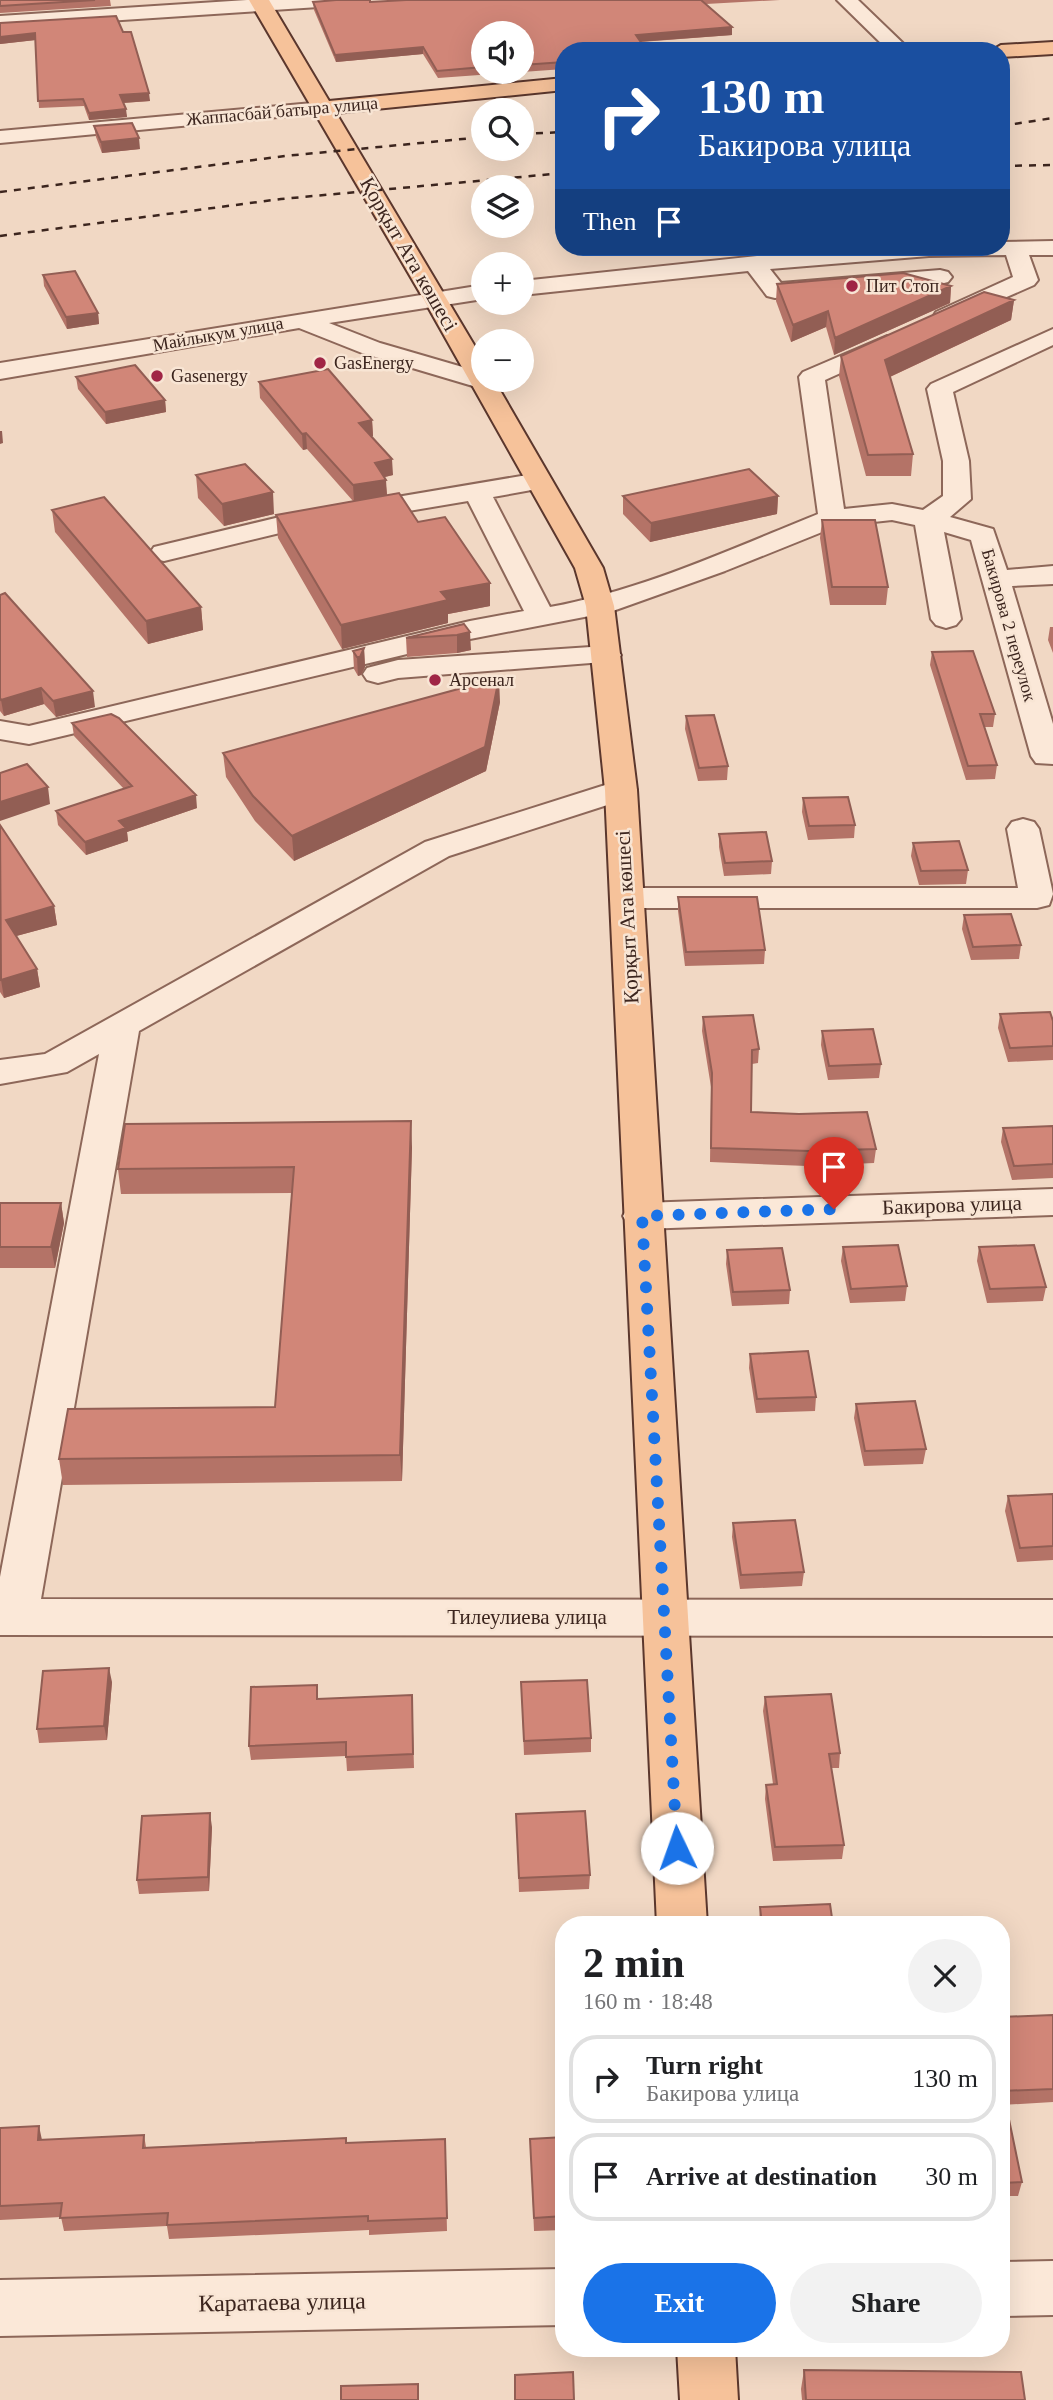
<!DOCTYPE html>
<meta charset="utf-8">
<style>
:root{--surface:#fff;--page:#f2f2f2;--text:#202124;--muted:#757577;--line:#e0e0e0;--accent:#1a73e8}
body{margin:0;font-family:"Times New Roman",serif;background:var(--page);color:var(--text);height:100vh;display:flex;flex-direction:column;font-size:26px;white-space:nowrap}
*{box-sizing:border-box;margin:0}
p{font-size:23px;color:var(--muted)}
.icon{flex:none;width:38px;height:38px;fill:none;stroke:currentColor;stroke-width:2;stroke-linecap:round;stroke-linejoin:round}
.map{position:relative;flex:1;overflow:hidden}
.panel{position:absolute;left:555px;top:1916px;width:455px;height:441px;display:flex;flex-direction:column;background:var(--surface);border-radius:28px;box-shadow:0 7px 28px #0002}
.panel>*{flex:none}
.top-card{position:absolute;left:555px;top:42px;width:455px;height:214px;border-radius:28px;box-shadow:0 7px 28px #0002;background:#1a4fa0;color:#fff;overflow:hidden}
.tools{position:absolute;left:471px;top:21px;display:grid;gap:14px}
.tools a{display:grid;place-items:center;width:63px;height:63px;border-radius:50%;background:var(--surface);box-shadow:0 7px 28px #0002;font-size:35px}
.pin{position:absolute;display:grid;place-items:center;width:60px;height:60px;color:#fff;margin:-72px -30px;border-radius:50% 50% 50% 0;rotate:-45deg;box-shadow:0 0 7px #0007}
.pin .icon{rotate:45deg}
.me{position:absolute;width:77px;margin:-38px;rotate:357deg;stroke-linejoin:round;filter:drop-shadow(0 0 5px #0008)}
.turn{display:flex;align-items:center;gap:24px;height:147px;padding:0 28px;font-size:32px}
.turn .icon{width:91px;height:91px;stroke-width:2.5}
.turn b{display:block;font-size:49px;line-height:60px}
.then{display:flex;align-items:center;height:66px;padding:0 28px;background:#0003;gap:14px;font-size:26px}
.round{display:grid;place-items:center;flex:none;width:74px;height:74px;border-radius:37px;background:var(--page)}
.headline{display:flex;align-items:center;justify-content:space-between;height:119px;padding:0 28px}
h1{font-size:42px;font-weight:700;line-height:52px}
.cta{display:flex;gap:14px;margin-top:auto;padding:14px 28px}
.cta a{flex:1;height:80px;border-radius:42px;background:var(--accent);color:#fff;font-size:28px;font-weight:700;line-height:80px;text-align:center}
.cta a+a{background:var(--page);color:var(--text)}
ul{padding:0;list-style:none}
li{display:flex;align-items:center;gap:21px;height:88px;margin:0 14px 10px;padding:0 14px;border:4px solid var(--line);border-radius:28px}
li div{flex:1}
li b{display:block;font-size:26px}
li em{font-style:normal}
.map>svg:first-child{display:block}
</style>
<div class="map">
<svg width="1053" height="2400" viewBox="0 0 1053 2400">
<rect width="100%" height="100%" fill="#f1d8c4"/>
<g fill="none" stroke-linecap="round" stroke-linejoin="round">
<g stroke="#8d6759" stroke-width="4">
<path id="minor" d="M247,0H344L334,6L0,28V16Z
M837,0H858L911,51H889Z
M324,102L331,104L334,108L331,112L0,143V131Z
M1053,241V255H1029L1038,280L1034,285L945,324L936,322L933,317L936,312L1013,277L1006,255L929,256L770,269L781,283L940,270L948,272L952,277L948,282L940,284L775,298L767,296L748,271L522,295V281L843,247H1001V242Z
M483,285V299L329,323L380,343L483,373V380L496,381L492,386L483,389L362,353L299,328L0,379V363Z
M1053,329V345L953,392L969,461L971,499L950,517L993,529L1007,570L1053,566V584L1012,586L1053,724V764L1036,763L1031,756L971,540L944,532L961,619L956,625L946,628L936,625L931,619L915,525L892,520L837,526L725,571L610,612L470,639L29,744L0,739V721L29,726L470,621L524,611L468,501L284,532L164,561L154,559L150,553L154,547L284,516L539,473L548,475L552,481L548,487L493,497L550,607C643,590 731,549 818,514L799,377L803,372L887,336L896,338L899,343L896,348L825,380L844,509L892,504L923,510L943,496V461L927,389L931,384Z
M606,646L616,649L621,655L616,661L398,678L378,683L367,680L363,674L367,668L398,660Z
M621,780L632,783L637,790L632,797L449,856L139,1031L41,1599L1053,1600V1636L0,1635V1577L99,1054L67,1072L0,1084V1060L45,1054L425,842Z
M1023,819L1034,822L1039,829L1053,894L1049,905L1037,908H627L615,905L610,898L615,891L627,888H1018L1007,829L1012,822Z
M1053,1189V1215L642,1229L628,1225L623,1216L628,1207L642,1203Z
M1053,2261V2315L1001,2316V2262Z
M564,2269V2325L0,2336V2280Z"/>
</g>
<g stroke="#5b372d" stroke-width="4">
<path id="major" d="M249,0H269L329,101L564,78V90L336,113L483,360V380H494L603,568L614,606L637,790L707,1925H657L605,790L586,606L575,568L423,298Z
M1053,42V54L1001,57V51H991L1001,45Z
M677,2348H735L738,2400H680Z"/>
</g>
<use href="#minor" fill="#fbe8d8" fill-rule="evenodd"/>
<use href="#major" fill="#f6c29a" fill-rule="evenodd"/>
<path stroke="#3c251e" stroke-width="2.5" stroke-dasharray="7 7" stroke-linecap="butt" d="M1001,126L1053,118
M522,134L564,132
M1001,166L1053,165
M0,192L285,156L483,137
M0,236L281,199L564,173"/>
</g>
<path fill="#b47367" fill-rule="evenodd" d="M0,0H110L111,6L0,13Z
M406,0H780L706,4L732,27V35L641,42L564,51V69L438,78L423,54L336,62L314,10L313,2L335,1L370,2ZM483,33H522V72H483Z
M116,16L150,101L123,103L127,117L89,120L84,106L39,108L35,40L0,44V23Z
M94,126L140,149L102,153L96,137Z
M43,275L98,313L99,324L67,329L44,286Z
M777,284L951,286L950,303L834,355L826,327L791,342L776,301Z
M1014,300L1011,320L890,377L913,454L911,476H866L839,376L841,356Z
M76,377L165,400L166,412L106,424L78,389Z
M259,382L372,420L373,436L371,437L393,475L385,477L387,495L490,583V606L448,614V623L342,649L278,538L276,515L353,501L307,449L303,450L260,398Z
M196,475L274,514L224,526L198,498Z
M623,496H778L777,514L650,542L623,514Z
M52,510L201,607L203,630L148,644L55,532Z
M822,520L888,587L886,605H830L820,538Z
M0,595L95,707L56,717L44,704L4,716L0,711Z
M464,624L471,650L457,653L407,657L406,638Z
M1050,627H1053V653L1048,640Z
M364,648L365,667L361,675L358,676L354,669L353,651Z
M932,652L995,714L993,727H984L997,765L995,779L966,780L930,665Z
M500,702L486,771L294,861L255,821L226,777L223,753Z
M686,716L728,766L727,780L698,781L685,729Z
M72,723L197,808L127,832L128,841L86,855L58,825L56,811L124,789L74,736Z
M803,798L855,825L854,838L808,840L802,812Z
M0,825L54,906L57,925L16,936L37,969L40,987L4,998L0,992Z
M719,834L772,861L771,874L724,876L719,847Z
M913,843L968,870L966,884L919,885L911,856Z
M678,897L765,950L764,964L685,966L678,911Z
M964,915L1021,945L1019,959L971,960L962,929Z
M1000,1014L1053,1021V1060L1008,1062L998,1028Z
M703,1017L759,1049L758,1063L752,1064L751,1112L876,1149L874,1163L807,1166L710,1162L711,1087L702,1031Z
M822,1031L881,1064L879,1078L828,1080L821,1045Z
M1053,1126V1178L1012,1180L1001,1142L1003,1128Z
M412,1147L402,1481L63,1485L59,1459L275,1407L292,1193L121,1194L118,1169Z
M0,1203H61L64,1223L55,1268H0Z
M843,1247L907,1286L905,1301L850,1303L841,1261Z
M979,1247L1046,1287L1043,1301L987,1303L977,1261Z
M727,1250L790,1290L789,1304L732,1306L726,1264Z
M750,1354L816,1397L815,1411L756,1413L749,1368Z
M856,1404L926,1449L923,1464L864,1466L854,1418Z
M1053,1494V1560L1017,1562L1005,1511L1008,1496Z
M733,1523L804,1572L802,1586L740,1589L732,1537Z
M112,1682L107,1740L39,1743L37,1729Z
M521,1682L591,1738V1752L524,1755Z
M412,1695L414,1768L347,1771L346,1756L251,1760L249,1746L318,1699Z
M765,1697L840,1753L839,1768H831L844,1845L842,1859L773,1861L765,1799L766,1785L773,1784L763,1711Z
M516,1814L590,1875L589,1889L519,1892Z
M212,1827L209,1891L139,1894L137,1880Z
M760,1907L833,1925H759Z
M1053,2015V2102L1001,2105V2017Z
M1001,2105L1022,2182L1018,2196H1001Z
M0,2128L42,2140L144,2135L146,2147L347,2143L445,2139L447,2231L369,2235V2230L169,2239L167,2226L64,2231L61,2217L0,2220Z
M564,2137V2230L534,2231L530,2139Z
M804,2370L1025,2400H802L801,2389Z"/>
<path fill="#925e54" d="M732,27V35L636,42V35Z
M35,33L36,40L0,44V37Z
M423,47V54L336,62L335,55Z
M149,93L150,101L121,103L120,95Z
M126,109L127,117L89,120V113Z
M139,138L140,149L102,153L101,142Z
M951,286L950,303L834,355L835,338Z
M1014,300L1011,320L883,380L885,360Z
M828,311L826,327L791,342L793,325Z
M98,313L99,324L67,329L66,317Z
M165,400L166,412L106,424L105,412Z
M372,420L373,436L359,439V423Z
M0,431H2L3,443L0,444Z
M306,433L307,449L303,450L302,434Z
M392,459L393,475L376,479L375,463Z
M386,480L387,496L354,502L353,485Z
M273,492L274,514L224,526L222,504Z
M778,496L777,514L650,542L651,523Z
M490,583V606L448,614V623L342,649L341,625L441,592Z
M201,607L203,630L148,644L146,621Z
M470,632L471,650L457,653V635Z
M364,648L365,667L361,675L358,676L357,657Z
M499,678L500,702L486,771L294,861L292,836Z
M41,688L44,704L4,716L1,700Z
M93,691L95,707L56,717L53,701Z
M48,787L50,804L0,821V802Z
M196,795L197,808L127,832L128,841L86,855L85,842L119,821Z
M54,906L57,925L9,938L6,920Z
M37,969L40,987L4,998L1,980Z
M411,1121L412,1147L402,1481L400,1455Z
M61,1203L64,1223L55,1268L51,1247Z
M109,1668L112,1682L107,1740L104,1726Z
M210,1813L212,1827L209,1891L208,1877Z
M39,2126L42,2140H38Z"/>
<path fill="#d18678" stroke="#925e54" stroke-width="2" d="M0,0H95L0,6Z
M336,0H370V2L406,0H701L732,27L636,35L647,51H564V62L522,65V33H483V67L437,71L423,47L335,55L313,2Z
M116,16L123,32H131L149,93L120,95L126,109L89,113L83,99L38,101L35,33L0,37V23Z
M132,123L139,138L101,142L94,126Z
M75,271L98,313L66,317L43,275Z
M903,273L951,286L835,338L828,311L793,325L777,284Z
M984,292L1014,300L885,360L913,454L868,455L841,356Z
M135,365L165,400L105,412L76,377Z
M328,369L372,420L359,423L392,459L375,463L386,480L353,485L306,433L302,434L259,382Z
M245,464L273,492L222,504L196,475Z
M749,469L778,496L651,523L623,496Z
M399,493L418,522L445,517L490,583L441,592L448,600L341,625L276,515Z
M104,497L201,607L146,621L52,510Z
M822,520H875L888,587H832Z
M5,593L93,691L53,701L41,688L1,700L0,698V595Z
M464,624L470,632L457,635L406,638Z
M364,648L360,657H357L353,651Z
M973,651L995,714H980L997,765L968,766L932,652Z
M499,678L485,747L292,836L253,796L223,753Z
M111,714L119,718L196,795L119,821L126,828L85,842L56,811L132,786L72,723Z
M714,715L728,766L699,768L686,716Z
M27,764L48,787L0,802V773Z
M848,797L855,825L809,826L803,798Z
M0,825L54,906L6,920L37,969L1,980Z
M766,832L772,861L725,863L719,834Z
M959,841L968,870L921,871L913,843Z
M678,897H757L765,950L686,952Z
M1011,914L1021,945L973,947L964,915Z
M1050,1012L1053,1021V1046L1010,1048L1000,1014Z
M753,1015L759,1049L752,1050L751,1112L799,1114L867,1112L876,1149L809,1151L711,1148L712,1073L703,1017Z
M873,1029L881,1064L829,1066L822,1031Z
M411,1121L400,1455L59,1459L68,1409L275,1407L294,1167L118,1169L125,1124Z
M1053,1126V1164L1014,1166L1003,1128Z
M0,1203H61L51,1247H0Z
M898,1245L907,1286L851,1289L843,1247Z
M1034,1245L1046,1287L990,1289L979,1247Z
M782,1248L790,1290L733,1292L727,1250Z
M808,1351L816,1397L757,1399L750,1354Z
M915,1401L926,1449L865,1451L856,1404Z
M1053,1494V1546L1020,1548L1008,1496Z
M795,1520L804,1572L741,1575L733,1523Z
M109,1668L104,1726L37,1729L43,1671Z
M587,1680L591,1738L524,1741L521,1682Z
M317,1685V1699L412,1695L413,1754L346,1757V1742L249,1746L251,1687Z
M831,1694L840,1753L829,1754L844,1845L775,1847L766,1785L777,1784L765,1697Z
M585,1811L590,1875L519,1878L516,1814Z
M210,1813L208,1877L137,1880L142,1816Z
M830,1904L833,1925H762L760,1907Z
M1053,2015V2089L1001,2091V2017Z
M1001,2105H1006L1022,2182L1001,2183Z
M39,2126L38,2140L144,2135L143,2148L346,2138V2143L445,2139L447,2218L368,2221V2216L167,2225L168,2213L60,2218L62,2203L0,2206V2128Z
M564,2137V2216L534,2218L530,2139Z
M804,2370L1021,2372L1025,2400H806Z
M573,2372L574,2400H515V2375Z
M418,2384V2400H341V2386Z"/>
<g fill="none" stroke-linecap="round" stroke-linejoin="round">
<path stroke="#1a73e8" stroke-width="12" stroke-dasharray="0 21.6" d="M677,1848L642,1216L834,1209"/>
</g>
<g fill="#a02545" stroke="#f8e5d4" stroke-width="2.5">
<circle cx="852" cy="286" r="7"/>
<circle cx="320" cy="363" r="7"/>
<circle cx="157" cy="376" r="7"/>
<circle cx="435" cy="680" r="7"/>
</g>
<g text-anchor="middle" stroke-width="5" stroke-linejoin="round" paint-order="stroke">
<g font-size="18" fill="#3c251e" stroke="#f8e5d4">
<text transform="translate(282 111) rotate(-5)" y="6">Жаппасбай батыра улица</text>
<text transform="translate(218 334) rotate(-10)" y="6">Майлыкум улица</text>
<text transform="translate(1009 625) rotate(74)" y="6">Бакирова 2 переулок</text>
</g>
<g font-size="18" fill="#3c251e" stroke="#f8e5d4" text-anchor="start">
<text x="866" y="292">Пит Стоп</text>
<text x="334" y="369">GasEnergy</text>
<text x="171" y="382">Gasenergy</text>
<text x="449" y="686">Арсенал</text>
</g>
<g font-size="21" fill="#3c251e" stroke="#f8e5d4">
<text transform="translate(409 254) rotate(60)" y="7">Қорқыт Ата көшесі</text>
<text transform="translate(627 917) rotate(-93)" y="7">Қорқыт Ата көшесі</text>
<text transform="translate(952 1205) rotate(-2)" y="7">Бакирова улица</text>
<text x="527" y="1624">Тилеулиева улица</text>
</g>
<g font-size="24" fill="#3c251e" stroke="#f8e5d4">
<text transform="translate(282 2302) rotate(-1)" y="8">Каратаева улица</text>
</g>
</g>
</svg>
<div class="tools">
<a><svg class="icon" aria-label="sound" viewBox="0 0 24 24"><path d="M4 9h4l5-4v14l-5-4H4zM17 9q2 3 0 6"/></svg></a>
<a><svg class="icon" aria-label="search" viewBox="0 0 24 24"><circle cx="10" cy="10" r="6"/><path d="M15 15l6 6"/></svg></a>
<a><svg class="icon" aria-label="layers" viewBox="0 0 24 24"><path d="M12 4l9 5-9 5-9-5zM3 14l9 5 9-5"/></svg></a>
<a>+</a>
<a>−</a>
</div>
<div class="pin" style="left:834px;top:1209px;background:#d93025"><svg class="icon" aria-label="arrive" viewBox="0 0 24 24"><path d="M6 21V4h12l-3 4 3 4H6"/></svg></div>
<svg class="me" style="left:677px;top:1848px" viewBox="-20 -20 40 40"><circle r="19" fill="#fff"/><path d="M0-13L10 11 0 6-10 11z" fill="#1a73e8"/></svg>
<div class="top-card">
<div class="turn"><svg class="icon" aria-label="right" viewBox="0 0 24 24"><path d="M7 20v-9h11M14 6l5 5-5 5"/></svg><div><b>130 m</b>Бакирова улица</div></div>
<div class="then">Then<svg class="icon" aria-label="arrive" viewBox="0 0 24 24"><path d="M6 21V4h12l-3 4 3 4H6"/></svg></div>
</div>
<section class="panel">
<div class="headline"><div><h1>2 min</h1><p>160 m · 18:48</p></div><a class="round"><svg class="icon" aria-label="close" viewBox="0 0 24 24"><path d="M6 6l12 12M18 6L6 18"/></svg></a></div>
<ul>
<li><svg class="icon" aria-label="right" viewBox="0 0 24 24"><path d="M7 20v-9h11M14 6l5 5-5 5"/></svg><div><b>Turn right</b><p>Бакирова улица</p></div><em>130 m</em></li>
<li><svg class="icon" aria-label="arrive" viewBox="0 0 24 24"><path d="M6 21V4h12l-3 4 3 4H6"/></svg><div><b>Arrive at destination</b></div><em>30 m</em></li>
</ul>
<div class="cta"><a>Exit</a><a>Share</a></div>
</section>
</div>
